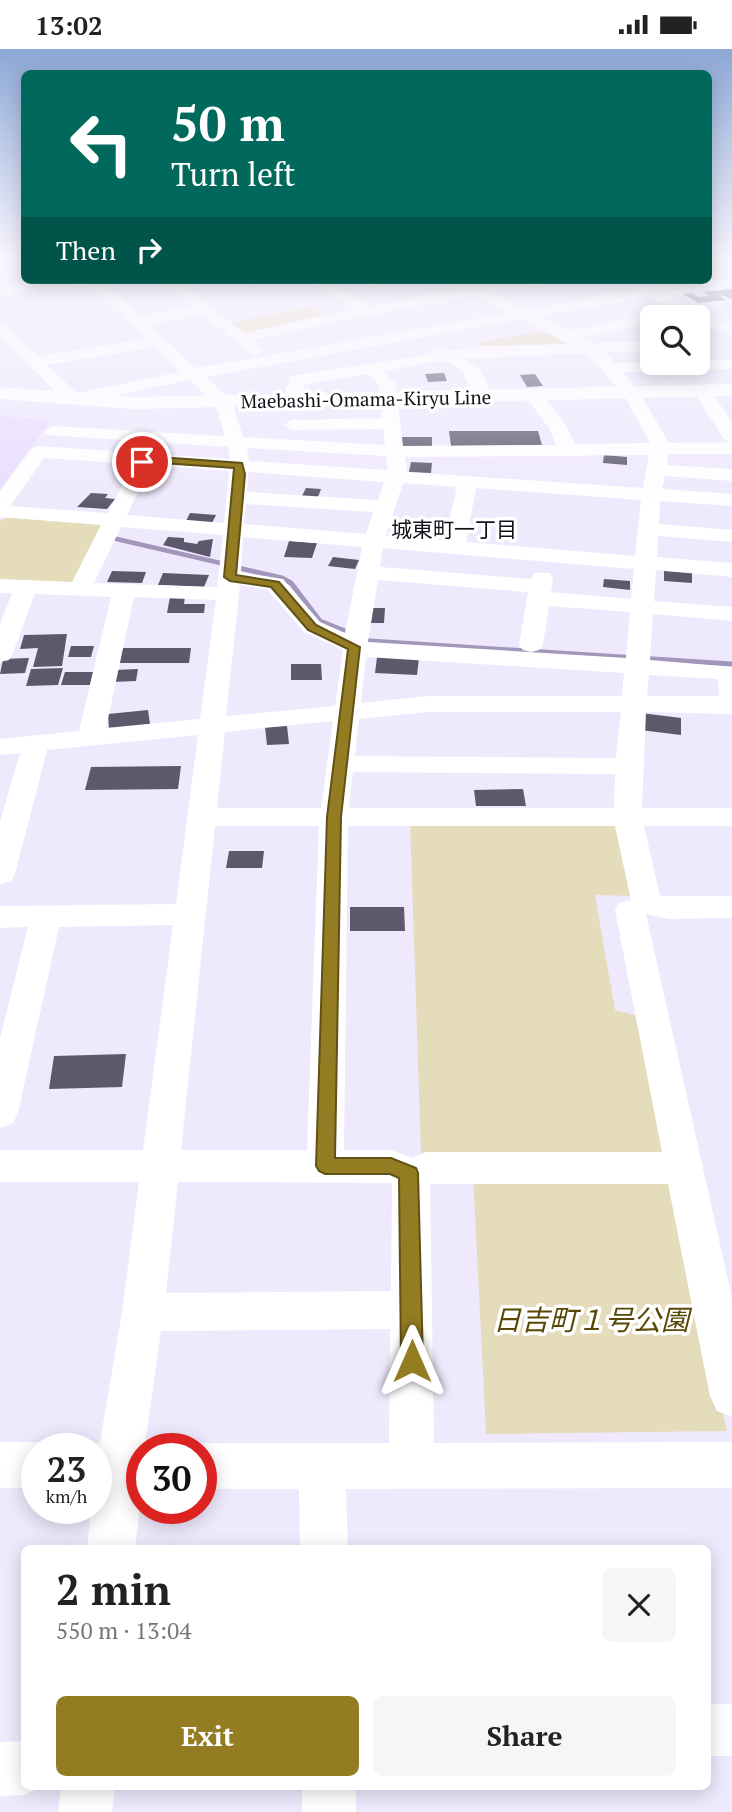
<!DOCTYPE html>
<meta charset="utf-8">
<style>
:root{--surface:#fff;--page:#f6f6f6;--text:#222;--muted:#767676;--accent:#947c23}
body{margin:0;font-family:"PT Serif","Noto Sans JP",serif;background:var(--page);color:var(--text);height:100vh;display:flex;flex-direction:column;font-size:26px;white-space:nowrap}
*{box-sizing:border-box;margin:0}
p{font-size:23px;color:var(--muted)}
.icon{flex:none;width:38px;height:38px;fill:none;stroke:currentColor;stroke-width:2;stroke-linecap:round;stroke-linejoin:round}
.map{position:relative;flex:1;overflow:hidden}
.details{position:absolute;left:21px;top:1496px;width:690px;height:245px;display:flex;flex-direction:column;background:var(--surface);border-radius:10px;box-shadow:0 4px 18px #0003}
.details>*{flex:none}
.guide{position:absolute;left:21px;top:21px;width:691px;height:214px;border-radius:10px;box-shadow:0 4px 18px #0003;background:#00695c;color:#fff;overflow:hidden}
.fabs{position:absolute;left:640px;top:256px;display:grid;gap:14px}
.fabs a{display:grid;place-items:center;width:70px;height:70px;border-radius:10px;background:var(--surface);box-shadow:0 4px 18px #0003;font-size:35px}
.speed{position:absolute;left:21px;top:1384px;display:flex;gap:14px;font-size:35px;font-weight:700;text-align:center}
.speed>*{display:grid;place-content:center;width:91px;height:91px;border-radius:50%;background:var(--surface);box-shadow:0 4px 18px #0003;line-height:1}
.speed small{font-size:18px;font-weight:400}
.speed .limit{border:10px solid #d22;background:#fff;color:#111}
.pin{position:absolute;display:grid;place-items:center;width:60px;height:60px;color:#fff;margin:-30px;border:4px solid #fff;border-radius:50%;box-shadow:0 2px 7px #0007}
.me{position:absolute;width:77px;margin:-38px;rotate:0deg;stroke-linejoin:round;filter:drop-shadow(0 0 5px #0008)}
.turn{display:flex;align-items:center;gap:24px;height:147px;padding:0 35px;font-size:32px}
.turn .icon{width:91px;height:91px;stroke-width:2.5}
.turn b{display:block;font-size:49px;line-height:60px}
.then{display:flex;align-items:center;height:66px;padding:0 35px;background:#0003;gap:14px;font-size:26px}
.round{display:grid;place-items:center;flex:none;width:74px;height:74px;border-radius:10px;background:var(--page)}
.head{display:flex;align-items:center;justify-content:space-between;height:119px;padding:0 35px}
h1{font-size:42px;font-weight:700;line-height:52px}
.button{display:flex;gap:14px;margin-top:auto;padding:14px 35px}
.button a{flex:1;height:80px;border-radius:10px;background:var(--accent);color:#fff;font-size:28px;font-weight:700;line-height:80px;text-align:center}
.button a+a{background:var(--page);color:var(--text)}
.status{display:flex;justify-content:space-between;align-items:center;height:49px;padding:0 35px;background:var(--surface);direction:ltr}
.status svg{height:19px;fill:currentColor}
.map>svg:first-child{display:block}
</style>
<div class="status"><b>13:02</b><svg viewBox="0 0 49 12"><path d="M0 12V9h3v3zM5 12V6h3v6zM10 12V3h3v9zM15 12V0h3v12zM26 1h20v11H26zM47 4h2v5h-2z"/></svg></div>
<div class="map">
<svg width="732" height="1763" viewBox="0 0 732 1763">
<rect width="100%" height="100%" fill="#efe9fd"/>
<path fill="#e8defe" d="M0,367L51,371L0,440Z"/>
<path fill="#e5dcbc" d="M309,258L327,268L243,285L229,274Z
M534,283H552L577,296L482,299L479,294Z
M10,467L102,474L77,533L0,534V472Z
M614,771L631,847L595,846L615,961L642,968L727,1382L486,1385L472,1106L421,1105L410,772Z"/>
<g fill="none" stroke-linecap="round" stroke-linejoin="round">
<path stroke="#a297ba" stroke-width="4.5" d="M108,488L229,516"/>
<path stroke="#a297ba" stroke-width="5" d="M221,515L282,529L291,534L320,572L370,592L732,615"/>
</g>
<path fill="#5e586d" d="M732,240V250L718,245L725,251L698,254L683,245L691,244L698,248L709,247L703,243Z
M444,324L447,332L428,333L425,325Z
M535,325L543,337L527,338L520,326Z
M449,382H538L542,396L451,397Z
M398,388H432V398H403Z
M604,406L627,408V416L603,414Z
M411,413L432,414L431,424L409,423Z
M306,439L321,440L318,448L302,447Z
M91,444L108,445L105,449L115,450L107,460L77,458Z
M190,464L216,466L212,474L186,472Z
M168,488L184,489V493L197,495L199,492L213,490L210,508L163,496Z
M289,492L317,494L312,509L284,508Z
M333,508L359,511L355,520L328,517Z
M112,522L146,523L142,534L107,533Z
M664,522L692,524V534L664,532Z
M163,524L209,526L204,538L158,536Z
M604,530L630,532V541L603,538Z
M185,547L184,555H205L204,564H167L170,548Z
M367,559H385L384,574H366Z
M67,585L62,617L33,618L38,599L20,600L24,586Z
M71,597H94L91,608H68Z
M120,599H191L189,614H116Z
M377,608L419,609L417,626L375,624Z
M29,609L25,624L0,625L3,610Z
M291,615H321L322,631H291Z
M63,619L58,636L26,637L31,620Z
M138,620L136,632L112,633L114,621Z
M65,623H93L90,636H61Z
M148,661L150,675L109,680L108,665Z
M641,664L681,669V686L640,681Z
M287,677L289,695L267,696L265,678Z
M181,717L178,740L85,741L91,718Z
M523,740L526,757H476L474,741Z
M229,802H264L262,819H226Z
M350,858H404L405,882H350Z
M126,1005L122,1038L49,1040L54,1007Z"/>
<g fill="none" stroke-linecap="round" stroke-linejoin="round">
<path fill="#fff" fill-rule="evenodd" d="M0,212H21L14,216L0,217Z
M732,230V238L667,246L732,277V288L698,272V268H689L648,248L539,267L569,282L653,264L658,266L660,268H653V274L580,288L592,294L653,292V302L606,303L615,314L732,310V320L622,323L640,344L669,394L732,393V405H668L667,416L732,420V432L665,427L662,440L732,445V457L660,452L659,475L732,481V493L658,487L657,508L732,514V528L656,521L654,552L732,558V572L653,565L650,611L732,618V665L646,663L642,759H732V777H644L660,847H732V869L669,870L646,865L732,1249V1368L717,1362L710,1347L668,1135H430L434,1394L732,1393V1439L346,1440L348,1500H300L299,1440H201V1400H187L201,1394H389L390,1280L161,1282L145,1395L156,1400H142V1440L135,1500H87L91,1460H96V1400H80L100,1393L122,1263L139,1133H0V1101H143L173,876L59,878L18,1064L13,1074L0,1079V990L28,878L0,879V857L176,855L198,686L47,701L15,825L11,832L0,835V773L20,704L0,706V690L79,682L111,548L35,545L12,606L9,611L0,613V575L12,544H0V530L72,533L101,476L0,468V442L32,399L39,397L230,410L228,398L47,386L44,382L53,377L225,387L215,355L189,331L73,355L67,354L0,288V274L5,276L38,307L146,290L88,236L0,246V238L58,231H102L139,267L193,258L161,231H177L244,284L355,260L305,231H323L371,257L461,240L448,231H466L479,237L520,231H555L548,235L492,244L525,261L648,238ZM475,247L508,264L196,319L148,275L203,266L250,304L256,306L264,301L253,291L367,266L381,268L382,263ZM521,270L569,295L481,297L450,302L438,297L432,299L430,302L432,305L290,327L283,352L292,357L301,352L304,335L367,325L379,336L382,369L292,371L283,376L292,381L383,380L385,396L243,388L232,353L206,328ZM155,298L180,323L77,344L47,316ZM587,304L624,346L650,394L575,395L567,378L540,343L534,342L525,347L549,379L556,396L403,397L396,335L384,322C399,320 429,311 444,313C470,316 467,349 484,353L493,348L479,318L463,310ZM247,399L386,407L387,421L249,412ZM649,406L643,439L407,423L405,408ZM44,409L133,415L108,464L10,457ZM151,416L229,422L224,474L127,466ZM248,423L384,433L378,451L247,443ZM403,434L457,438L445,491L386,487ZM476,439L641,451L635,507L466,493ZM246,455L373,463L366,485L244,475ZM121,478L223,486L217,538L94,534ZM243,488L362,498L345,584L320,573L283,530L241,523ZM383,499L634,520L631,550L551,543L553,529L550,524H534L531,530L380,518ZM378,531L528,543L519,596L523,601L531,603L539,601L543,596L549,557L630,563L626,609L368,593ZM240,536L268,541L304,583L343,601L335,657L226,667ZM134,548L216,551L200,670L106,679ZM366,608L624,624L622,647H428L361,654ZM649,626L718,630L719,647H647ZM428,663H621L616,709L355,707L359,670ZM333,672L321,759H217L225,683ZM353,723L615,725L614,759H349ZM215,777H319L307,1101H181ZM348,777H615L631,851L619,854L615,861L662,1103H426L412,1109L391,1101H344ZM178,1133L392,1134L391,1242L166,1244Z
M363,231H381L388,237L381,241Z
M702,337L708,338L732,373V393L725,391L693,342Z
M0,1393H37L53,1400H37V1439H0Z
M707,1655H732V1707H707Z
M24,1692V1738H43L24,1746L0,1747V1693Z
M61,1738H115L112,1763H58Z
M302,1738H356V1763H302Z"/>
<path fill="#fff" fill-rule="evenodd" d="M732,335V347L135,360L0,350V338L135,348Z"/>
</g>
<linearGradient id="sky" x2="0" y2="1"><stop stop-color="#8ca8d6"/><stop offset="0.46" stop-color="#f8f5fe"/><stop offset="1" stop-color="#f8f5fe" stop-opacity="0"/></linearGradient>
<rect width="732" height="458" fill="url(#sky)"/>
<path fill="#947c23" stroke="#605117" stroke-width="2" d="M145,407L242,414L245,425L236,526L279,533L316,576L360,598L341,768L335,1109H391L416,1119L418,1124L423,1312L420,1320L412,1323L405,1320L401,1312L399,1129L390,1125H325L319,1122L316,1117L327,768L348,600L308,581L271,538L230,532L224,528L234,419L147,413L139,415V411Z"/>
<g text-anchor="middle" stroke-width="7" stroke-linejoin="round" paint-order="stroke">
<g font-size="19" fill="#121018" stroke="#fff">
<text transform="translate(366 350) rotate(-1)" y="7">Maebashi-Omama-Kiryu Line</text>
</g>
<g font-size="21" fill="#121018" stroke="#fff">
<text x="454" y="488">城東町一丁目</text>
</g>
<g font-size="28" font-style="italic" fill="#584804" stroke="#fff">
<text x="591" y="1281">日吉町１号公園</text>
</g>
</g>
</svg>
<div class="fabs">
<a><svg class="icon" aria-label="search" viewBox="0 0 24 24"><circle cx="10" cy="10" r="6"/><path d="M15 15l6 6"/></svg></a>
</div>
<div class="speed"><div>23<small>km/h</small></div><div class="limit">30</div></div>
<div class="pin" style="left:142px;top:413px;background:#d93025"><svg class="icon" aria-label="arrive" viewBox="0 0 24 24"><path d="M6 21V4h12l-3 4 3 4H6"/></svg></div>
<svg class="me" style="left:412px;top:1312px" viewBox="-20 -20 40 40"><path d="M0-17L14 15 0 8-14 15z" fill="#947c23" stroke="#fff" stroke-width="4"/></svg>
<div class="guide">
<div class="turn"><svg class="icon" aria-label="left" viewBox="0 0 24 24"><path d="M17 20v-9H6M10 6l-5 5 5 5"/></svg><div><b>50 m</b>Turn left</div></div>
<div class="then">Then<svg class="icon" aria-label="right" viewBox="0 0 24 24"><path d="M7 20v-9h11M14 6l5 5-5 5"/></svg></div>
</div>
<section class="details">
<div class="head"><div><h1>2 min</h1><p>550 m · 13:04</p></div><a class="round"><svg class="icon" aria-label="close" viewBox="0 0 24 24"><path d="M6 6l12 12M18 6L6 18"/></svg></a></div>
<div class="button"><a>Exit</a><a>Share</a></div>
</section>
</div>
